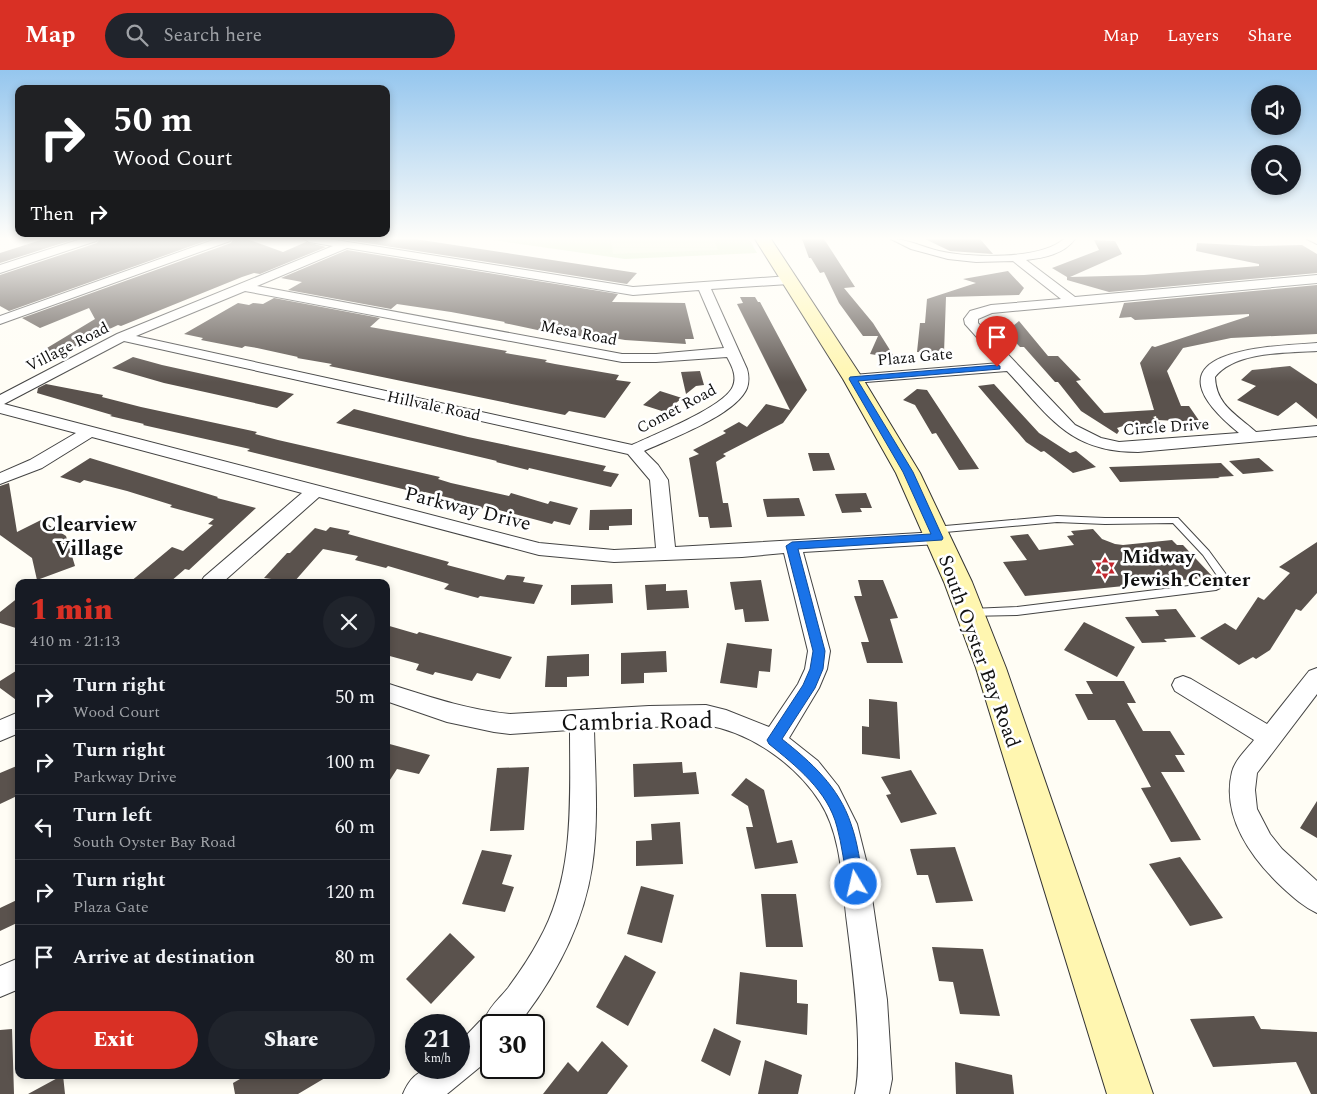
<!DOCTYPE html>
<meta charset="utf-8">
<style>
:root{--surface:#171b24;--page:#20242c;--text:#f1f3f6;--muted:#9ea1a6;--line:#363941;--accent:#d93025}
body{margin:0;font-family:Spectral,serif;background:var(--page);color:var(--text);height:100vh;display:flex;flex-direction:column;font-size:19px;white-space:nowrap}
*{box-sizing:border-box;margin:0}
p{font-size:16px;color:var(--muted)}
.icon{flex:none;width:28px;height:28px;fill:none;stroke:currentColor;stroke-width:2;stroke-linecap:round;stroke-linejoin:round}
.map{position:relative;flex:1;overflow:hidden}
.drawer{position:absolute;left:15px;top:509px;width:375px;height:500px;display:flex;flex-direction:column;background:var(--surface);border-radius:10px;box-shadow:0 2px 8px #0003}
.drawer>*{flex:none}
.guide{position:absolute;left:15px;top:15px;width:375px;height:152px;border-radius:10px;box-shadow:0 2px 8px #0003;background:#202124;color:#fff;overflow:hidden}
.fabs{position:absolute;left:1251px;top:15px;display:grid;gap:10px}
.fabs a{display:grid;place-items:center;width:50px;height:50px;border-radius:50%;background:var(--surface);box-shadow:0 2px 8px #0003;font-size:25px}
.speed{position:absolute;left:405px;top:944px;display:flex;gap:10px;font-size:25px;font-weight:700;text-align:center}
.speed>*{display:grid;place-content:center;width:65px;height:65px;border-radius:50%;background:var(--surface);box-shadow:0 2px 8px #0003;line-height:1}
.speed small{font-size:12px;font-weight:400}
.speed .limit{border:2px solid #111;border-radius:8px;background:#fff;color:#111}
.pin{position:absolute;display:grid;place-items:center;width:42px;height:42px;color:#fff;margin:-51px -21px;border-radius:50% 50% 50% 0;rotate:-45deg;box-shadow:0 0 5px #0007}
.pin .icon{rotate:45deg}
.me{position:absolute;width:55px;margin:-28px;rotate:351deg;stroke-linejoin:round;filter:drop-shadow(0 0 4px #0008)}
.turn{display:flex;align-items:center;gap:18px;height:105px;padding:0 15px;font-size:22px}
.turn .icon{width:65px;height:65px;stroke-width:2.5}
.turn b{display:block;font-size:35px;line-height:42px}
.then{display:flex;align-items:center;height:48px;padding:0 15px;background:#0003;gap:10px;font-size:19px}
.round{display:grid;place-items:center;flex:none;width:52px;height:52px;border-radius:26px;background:var(--page)}
.headline{display:flex;align-items:center;justify-content:space-between;height:85px;padding:0 15px}
h1{font-size:30px;font-weight:800;line-height:38px;color:var(--accent)}
.action{display:flex;gap:10px;margin-top:auto;padding:10px 15px}
.action a{flex:1;height:58px;border-radius:30px;background:var(--accent);color:#fff;font-size:20px;font-weight:800;line-height:58px;text-align:center}
.action a+a{background:var(--page);color:var(--text)}
ul{padding:0;list-style:none}
li{display:flex;align-items:center;gap:15px;height:65px;padding:0 15px;border-top:1px solid var(--line)}
li div{flex:1}
li b{display:block;font-size:19px}
li em{font-style:normal}
header{display:flex;align-items:center;gap:30px;box-sizing:border-box;height:70px;padding:0 25px;background:var(--accent);color:#fff}
header strong{font-size:24px}
nav{display:flex;gap:28px;margin-inline-start:auto;font-size:18px}
.search{width:350px;height:45px;background:var(--page);display:flex;align-items:center;gap:12px;box-sizing:border-box;padding:0 18px;border-radius:28px;color:var(--muted);font-size:19px}
.map>svg:first-child{display:block}
</style>
<header>
<strong>Map</strong>
<div class="search"><svg class="icon" aria-label="search" viewBox="0 0 24 24"><circle cx="10" cy="10" r="6"/><path d="M15 15l6 6"/></svg>Search here</div>
<nav><a>Map</a><a>Layers</a><a>Share</a></nav>
</header>
<div class="map">
<svg width="1317" height="1024" viewBox="0 0 1317 1024">
<rect width="100%" height="100%" fill="#fffdf5"/>
<path fill="#d5ebbd" d="M486,169H749L757,183L625,189Z"/>
<path fill="#e6f2cf" d="M713,169L718,180L613,184L611,170Z"/>
<path fill="#5a524d" d="M44,169H75L0,193V183Z
M99,169H211L9,241L0,236V205L97,173Z
M233,169H247L283,182L306,172L326,177L260,204L254,203L242,207L121,256L118,255L84,271L58,287L37,284L95,249L89,238L40,258L22,248L231,173Z
M341,169H415L637,203L627,214Z
M802,169H824L855,217L844,218L873,253L895,288L870,284L878,266H863L839,233L824,202L820,203L811,188H809Z
M925,169H980L993,184L950,181Z
M1094,170L1115,171L1122,184L1070,207L1144,205L1259,196V194L1196,181L1197,173L1255,176L1302,175L1317,184V203L1109,222L1067,210V207L1052,198L1099,180Z
M347,180L618,224L612,232L685,233L694,269H685L686,274L625,270L596,265L593,268L542,261L504,253L505,252L451,242L397,234L391,239L288,220L302,212L281,208Z
M1008,201L1024,218L1019,225L946,227L944,283L917,282L920,253H925L927,229L976,213L963,209Z
M1317,215V264L1231,268L1183,278L1167,301L1181,336H1189L1200,352L1157,350L1156,346L1153,347L1161,354L1134,356L1132,353L1117,358L1119,361L1117,364L1081,341L1058,312H1055L1024,277H1020L1006,262L1019,251L1048,286H1058L1081,310L1076,311L1104,343L1154,340L1140,293L1152,276L1155,277L1249,246V244L1135,250L1131,247L1119,248L1124,233Z
M740,227H755L758,232H760L807,320L783,353L723,384L726,386L716,392L723,433H728L732,457L710,458L708,447H699L689,388L699,384L693,380L726,363L723,361L739,352L747,357L766,334L790,340L737,234L743,233Z
M274,228L380,248L370,257L507,281L505,283L547,290L545,292L555,294L619,305L616,310L631,312L605,348L569,341L565,345L329,296L332,294L297,288L298,287L257,278L245,276L242,278L201,270L203,268L184,264L238,233L249,235L253,233L263,234Z
M133,287L162,295L294,324L277,338L164,313L112,298Z
M1290,296L1317,314V349L1296,332L1278,346L1237,330L1256,316L1241,310L1252,300Z
M700,301L704,315L696,316L686,324L681,302Z
M46,314L103,325L102,327L141,337L257,362L255,364L278,370L440,407L438,409L451,413L509,426L511,423L548,434L550,431L578,438L570,455L554,451L552,454L484,436L482,439L467,435L465,437L450,434L454,429L425,422L423,424L247,381L250,379L143,355L144,354L110,346L112,345L37,323L38,318Z
M994,314L1039,363L1070,383L1076,381L1096,397L1073,403L1044,381L1041,382L1026,372L978,316Z
M917,319L927,320L979,399L959,400L936,363L932,364L915,335L903,330Z
M660,321L682,328L665,342L643,335Z
M354,339L468,367L606,396L603,401L619,404L611,417L529,398L528,400L496,392L497,391L336,353Z
M808,383H829L835,400L813,401Z
M90,388L218,427L217,428L256,438L189,500L185,499L170,512H130L172,477L183,481L213,455L208,454L214,449L170,437L172,435L127,421L84,410L80,413L60,407Z
M1259,388L1274,401L1243,404L1229,391Z
M1221,393L1234,406L1218,407L1220,408L1120,412L1109,397Z
M9,413L17,462L41,450L66,466L75,496L37,510L32,488L0,465V416Z
M866,423L872,438H860L862,442L842,443L835,424Z
M799,428L805,446L767,447L763,429Z
M632,439V455L609,456V460H589L590,440Z
M330,457L350,461L348,464L449,492L447,495L504,510L507,505L525,507L523,512L543,515L534,534L480,526L478,528L444,519L449,514L388,496L386,498L355,490L358,486L323,479L294,512L264,508L287,483H290L315,458L326,461Z
M1093,459L1102,469L1115,474L1123,475L1172,470L1177,475H1183L1213,507L1025,526L1003,492L1027,490L1010,466L1028,464L1039,480L1074,475L1067,466L1074,465L1071,461Z
M1317,472V523L1301,541L1296,539L1270,580L1256,589L1253,587L1239,595L1200,568L1225,553L1236,560L1258,527L1264,530L1290,503L1279,497Z
M761,510L769,551L745,552L743,539L735,540L730,512Z
M858,510H883L898,548L890,549L903,593H867L861,572H869L854,526H862Z
M612,514L613,533L571,535V515Z
M666,514V521L687,520L689,538L647,540L645,515Z
M19,527V559L0,553V542Z
M1176,539L1196,567L1164,569L1167,572L1142,573L1125,547L1159,546L1155,540Z
M1084,552L1135,577L1117,607L1064,580Z
M386,555L417,564L419,562L512,587L500,609L477,603L472,611L435,602L433,605L416,600L419,594L386,585Z
M727,573L772,579L770,602L759,601L757,618L720,613Z
M666,581L667,602L644,603V613L621,614V583Z
M589,584V606L567,607V617H545L547,586Z
M19,599V632L0,618V611Z
M1086,611H1124L1136,633H1127L1143,661H1170L1185,685H1175L1185,702H1161L1201,770L1171,772L1141,718L1151,717L1115,650H1088L1075,624H1093Z
M869,629L897,632L900,689L862,684V656L869,657Z
M386,673L430,685L419,704L397,699L386,716Z
M682,692L683,703L696,702L699,724L634,727L633,694Z
M19,695V725L0,734V703Z
M529,697L524,760L490,761L497,698Z
M911,700L937,744L901,753L886,725L891,724L881,707Z
M746,708L764,720L777,773L792,770L798,793L755,799L746,757H753L748,736L731,725Z
M1317,731V768L1300,758Z
M680,752L683,794L636,796V771L652,770L651,754Z
M955,777L973,831L936,833L928,805H917L910,779Z
M482,780L512,785L502,814L514,817L505,842L462,834Z
M1180,787L1223,848L1190,856L1149,794Z
M641,816L674,825L662,873L627,864Z
M761,824H796L803,877H766Z
M19,829V852L0,861V838Z
M450,863L475,887L431,934L406,909Z
M932,877L983,879L1000,946L960,944L953,912L939,911Z
M625,885L656,902L628,956L596,937Z
M740,902L797,910V933L808,934L807,965L736,954Z
M1254,946L1261,959L1317,962V1024H1311L1296,992L1213,997L1190,949Z
M714,958L741,971L730,1006L701,991Z
M12,959L14,1024H0V960Z
M602,971L628,996L607,1024H543L568,992L578,1002Z
M765,990L802,1005L798,1024H758Z
M955,992L1012,1005L1014,1024H956Z
M63,1005L65,1024H28Z
M247,1005H330L298,1024H235L233,1013Z"/>
<g fill="none" stroke-linecap="round" stroke-linejoin="round">
<g stroke="#444" stroke-width="2">
<path id="service" d="M1057,446L1105,448H1178L1209,481L1228,507L1220,518L1216,520L1017,545L967,546L966,543L967,540L971,539L1017,537L1213,513L1218,507L1203,485L1173,453L1105,454L1057,452L934,463L929,460L934,457Z"/>
</g>
<g stroke="#444" stroke-width="2">
<path id="minor" d="M81,169H97L96,171L0,203V195Z
M216,169H231L230,171L0,254V246Z
M304,169H329L633,217L789,206L795,210L789,214L711,219L747,299C749,306 749,312 747,318C736,345 670,369 644,381L658,395L668,410L675,477L938,462L945,464L947,468L945,472L938,474L803,482L830,581L827,599L819,618L789,668L818,691L838,716L857,754L867,794L887,930L892,1009L889,1024H855C859,1006 858,989 858,971C857,931 852,893 847,853C842,814 842,766 820,732C796,694 750,662 706,655L594,659C595,705 599,751 592,797C583,856 554,909 518,955H491V987L486,992L447,1024H403C415,995 432,998 459,998V973L480,951L485,949C489,937 500,928 508,918C519,903 530,887 539,870C575,806 570,731 570,660L510,664L494,662L447,652L386,631V613C427,626 467,640 510,644L649,636L706,635L726,640L769,657L798,614L805,599L808,581L784,483L742,487L614,492L539,485L319,427L223,512H201L204,507L302,423L92,367L42,398L0,414V403L30,390L76,363L0,343V325L117,264L333,176L309,172ZM347,178L633,225L699,220L724,278L656,284H622L257,216ZM245,221L622,292H656L727,287C732,296 737,306 733,316C725,337 653,365 632,375L136,266ZM124,271L628,384L650,410L656,478L614,480L539,473L4,334Z
M891,169C908,169 922,177 939,181C969,188 1041,190 1064,169H1075C1064,184 1044,188 1026,190L1075,227L1317,205V213L992,243L978,249V253L1075,355L1101,368L1119,372L1239,363C1141,283 1254,277 1317,273V281C1287,283 1235,281 1215,307C1216,335 1236,344 1256,362L1317,356V366L1138,382C1069,382 1050,347 1007,301L853,313L848,312L846,309L848,306L853,305L1000,293L965,254L964,249L970,241L991,235L1061,229L1013,191L976,192L948,189L911,179Z
M1307,169H1317V174Z
M1317,598V624L1257,703L1255,720L1257,739L1270,764L1282,779L1317,811V843C1304,837 1294,828 1283,818C1252,789 1221,747 1232,702C1235,690 1246,680 1254,670L1175,621L1172,615L1175,609L1183,606L1191,609L1267,654L1309,601Z
M19,642V663L0,671V650Z
M19,888V919L0,927V896Z"/>
</g>
<g stroke="#333" stroke-width="2">
<path id="secondary" d="M755,169H771L863,309L920,403L972,512L1006,598L1153,1024H1107L976,598L944,512L896,403L843,309Z"/>
</g>
<use href="#service" fill="#fff" fill-rule="evenodd"/>
<use href="#minor" fill="#fff" fill-rule="evenodd"/>
<use href="#secondary" fill="#fff6b0" fill-rule="evenodd"/>
</g>
<linearGradient id="sky" x2="0" y2="1"><stop stop-color="#95c6ee"/><stop offset="0.54" stop-color="#fffefa"/><stop offset="1" stop-color="#fffefa" stop-opacity="0"/></linearGradient>
<rect width="1317" height="312" fill="url(#sky)"/>
<path fill="#1a73e8" stroke="#114b97" d="M997,295L1000,296V299L858,311L913,402L943,468L942,470L798,479L825,581L823,599L815,618L782,669C811,692 839,717 851,754C858,773 860,794 864,814L862,819L856,821L850,819L848,814C844,795 842,775 837,757C828,721 796,696 769,674L767,670L803,615L810,599L813,581L786,476L792,472L931,464L903,402L849,309L850,307Z"/>
<defs>
<g id="synagogue-bare" transform="scale(1.725)"><path d="M0-6.5L5.6 3.2H-5.6ZM0 6.5L5.6-3.2H-5.6Z" fill="#c4262e" stroke="#fff" stroke-width="2.5" paint-order="stroke"/></g>
</defs>
<g fill-rule="evenodd">
<use href="#synagogue-bare" x="1105" y="498"/>
</g>
<g text-anchor="middle" stroke-width="5" stroke-linejoin="round" paint-order="stroke">
<g font-size="16" fill="#111" stroke="#fff">
<text transform="translate(579 262) rotate(11)" y="6">Mesa Road</text>
<text transform="translate(67 276) rotate(-27)" y="6">Village Road</text>
<text transform="translate(915 286) rotate(-5)" y="6">Plaza Gate</text>
<text transform="translate(434 335) rotate(12)" y="6">Hillvale Road</text>
<text transform="translate(676 338) rotate(-28)" y="6">Comet Road</text>
<text transform="translate(1166 356) rotate(-4)" y="6">Circle Drive</text>
</g>
<g font-size="20" fill="#111" stroke="#fff">
<text transform="translate(468 438) rotate(14)" y="7">Parkway Drive</text>
<text transform="translate(980 581) rotate(70)" y="7">South Oyster Bay Road</text>
</g>
<g font-size="20" font-weight="bold" fill="#111" stroke="#fff" text-anchor="start">
<text x="1122" y="493">Midway<tspan x="1122" dy="23">Jewish Center</tspan></text>
</g>
<g font-size="21" font-weight="bold" fill="#111" stroke="#fff">
<text x="89" y="461">Clearview<tspan x="89" dy="24">Village</tspan></text>
</g>
<g font-size="24" fill="#111" stroke="#fff">
<text transform="translate(637 651) rotate(-1)" y="8">Cambria Road</text>
</g>
</g>
</svg>
<div class="fabs">
<a><svg class="icon" aria-label="sound" viewBox="0 0 24 24"><path d="M4 9h4l5-4v14l-5-4H4zM17 9q2 3 0 6"/></svg></a>
<a><svg class="icon" aria-label="search" viewBox="0 0 24 24"><circle cx="10" cy="10" r="6"/><path d="M15 15l6 6"/></svg></a>
</div>
<div class="speed"><div>21<small>km/h</small></div><div class="limit">30</div></div>
<div class="pin" style="left:997px;top:297px;background:#d93025"><svg class="icon" aria-label="arrive" viewBox="0 0 24 24"><path d="M6 21V4h12l-3 4 3 4H6"/></svg></div>
<svg class="me" style="left:856px;top:814px" viewBox="-20 -20 40 40"><circle r="17" fill="#1a73e8" stroke="#fff" stroke-width="3"/><path d="M0-11L8 9 0 5-8 9z" fill="#fff"/></svg>
<div class="guide">
<div class="turn"><svg class="icon" aria-label="right" viewBox="0 0 24 24"><path d="M7 20v-9h11M14 6l5 5-5 5"/></svg><div><b>50 m</b>Wood Court</div></div>
<div class="then">Then<svg class="icon" aria-label="right" viewBox="0 0 24 24"><path d="M7 20v-9h11M14 6l5 5-5 5"/></svg></div>
</div>
<section class="drawer">
<div class="headline"><div><h1>1 min</h1><p>410 m · 21:13</p></div><a class="round"><svg class="icon" aria-label="close" viewBox="0 0 24 24"><path d="M6 6l12 12M18 6L6 18"/></svg></a></div>
<ul>
<li><svg class="icon" aria-label="right" viewBox="0 0 24 24"><path d="M7 20v-9h11M14 6l5 5-5 5"/></svg><div><b>Turn right</b><p>Wood Court</p></div><em>50 m</em></li>
<li><svg class="icon" aria-label="right" viewBox="0 0 24 24"><path d="M7 20v-9h11M14 6l5 5-5 5"/></svg><div><b>Turn right</b><p>Parkway Drive</p></div><em>100 m</em></li>
<li><svg class="icon" aria-label="left" viewBox="0 0 24 24"><path d="M17 20v-9H6M10 6l-5 5 5 5"/></svg><div><b>Turn left</b><p>South Oyster Bay Road</p></div><em>60 m</em></li>
<li><svg class="icon" aria-label="right" viewBox="0 0 24 24"><path d="M7 20v-9h11M14 6l5 5-5 5"/></svg><div><b>Turn right</b><p>Plaza Gate</p></div><em>120 m</em></li>
<li><svg class="icon" aria-label="arrive" viewBox="0 0 24 24"><path d="M6 21V4h12l-3 4 3 4H6"/></svg><div><b>Arrive at destination</b></div><em>80 m</em></li>
</ul>
<div class="action"><a>Exit</a><a>Share</a></div>
</section>
</div>
